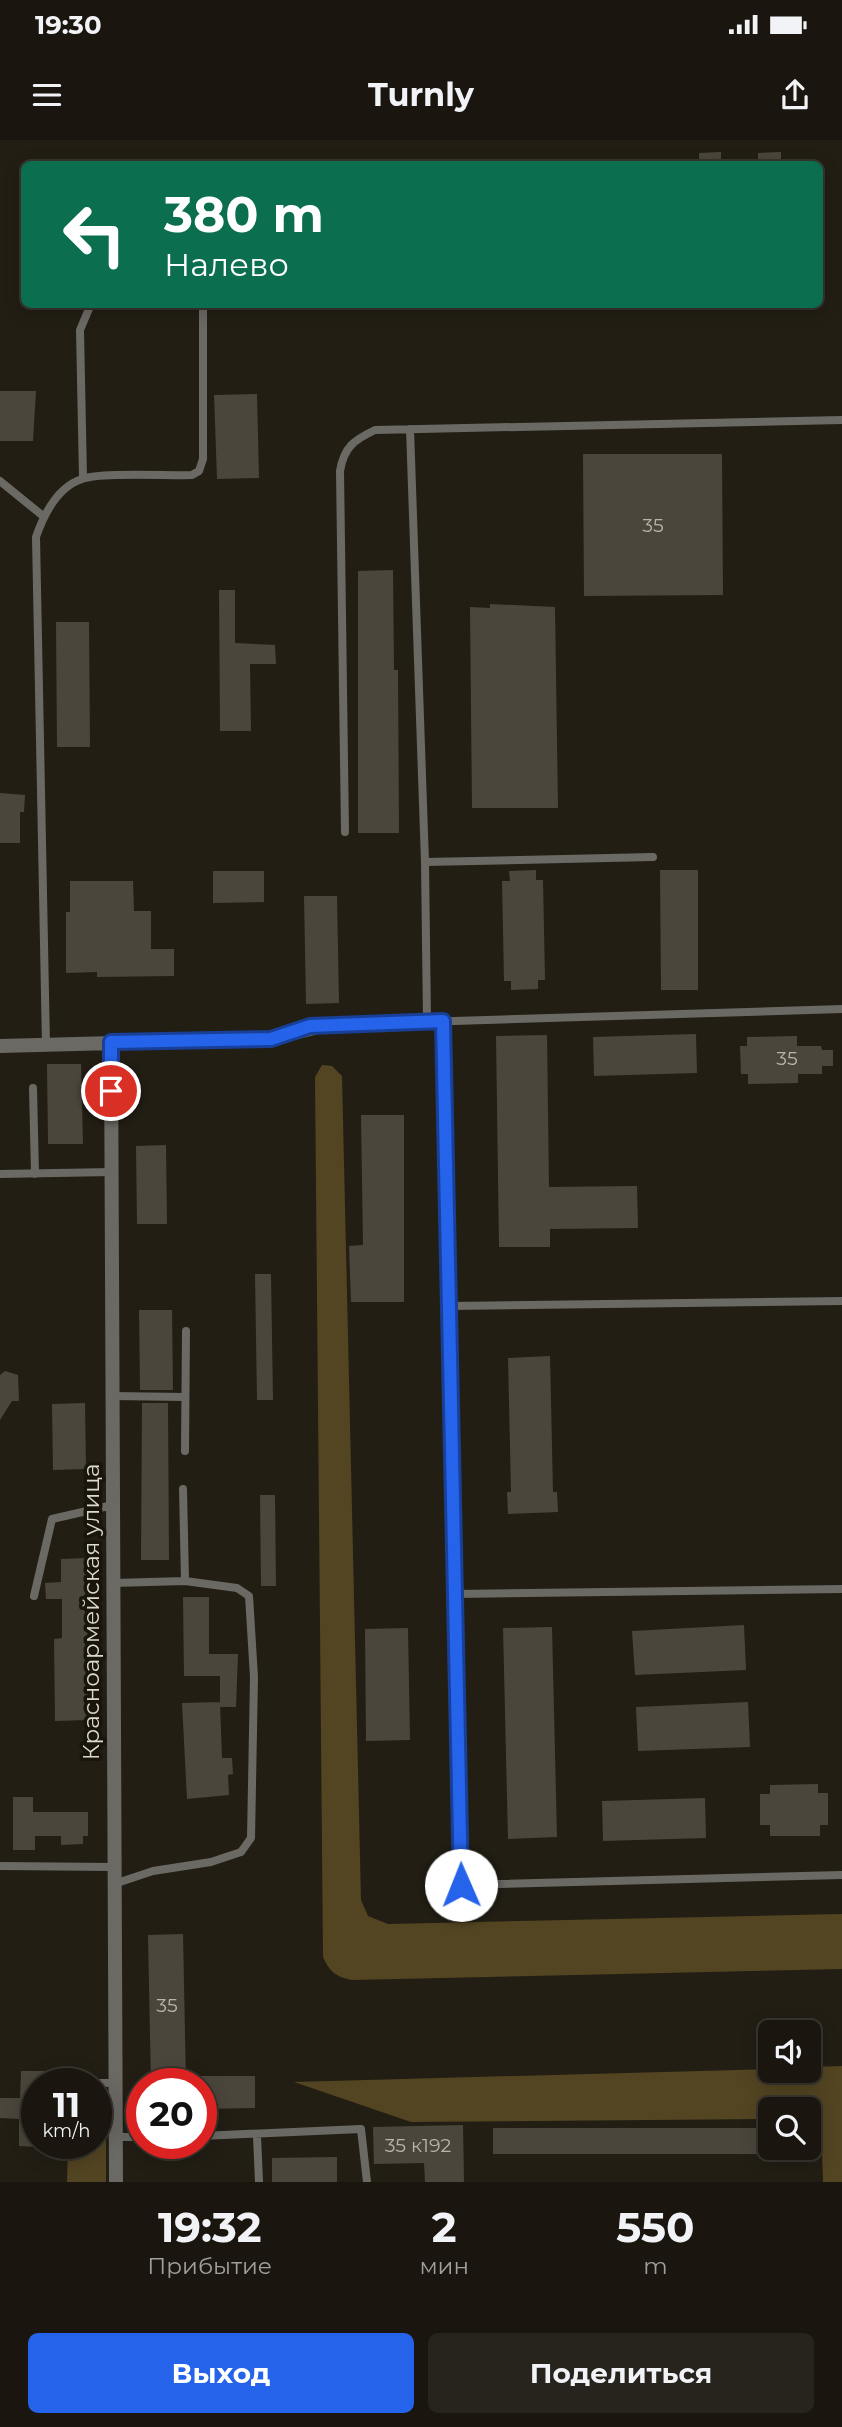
<!DOCTYPE html>
<html lang="ru">
<meta charset="utf-8">
<style>
:root{--surface:#1a160f;--page:#27231d;--text:#f1f3f6;--muted:#9f9f9e;--line:#38352f;--accent:#2563eb}
body{margin:0;font-family:Montserrat,sans-serif;background:var(--page);color:var(--text);height:100vh;display:flex;flex-direction:column;font-size:26px;white-space:nowrap}
*{box-sizing:border-box;margin:0}
p{font-size:23px;color:var(--muted)}
.icon{flex:none;width:38px;height:38px;fill:none;stroke:currentColor;stroke-width:2;stroke-linecap:round;stroke-linejoin:round}
.map{position:relative;height:2042px;overflow:hidden}
.details{display:flex;flex-direction:column;background:var(--surface);flex:1}
.details>*{flex:none}
.top-card{position:absolute;left:21px;top:21px;width:802px;height:147px;border-radius:10px;box-shadow:0 4px 18px #0003,0 0 0 2px var(--line);background:#0b6e4f;color:#fff;overflow:hidden}
.controls{position:absolute;left:758px;top:1880px;display:grid;gap:14px}
.controls a{display:grid;place-items:center;width:63px;height:63px;border-radius:10px;background:var(--surface);box-shadow:0 4px 18px #0003,0 0 0 2px var(--line);font-size:35px}
.speed{position:absolute;left:21px;top:1928px;display:flex;gap:14px;font-size:35px;font-weight:700;text-align:center}
.speed>*{display:grid;place-content:center;width:91px;height:91px;border-radius:50%;background:var(--surface);box-shadow:0 4px 18px #0003,0 0 0 2px var(--line);line-height:1}
.speed small{font-size:18px;font-weight:400}
.speed .limit{border:10px solid #d22;background:#fff;color:#111}
.pin{position:absolute;display:grid;place-items:center;width:60px;height:60px;color:#fff;margin:-30px;border:4px solid #fff;border-radius:50%;box-shadow:0 2px 7px #0007}
.me{position:absolute;width:77px;margin:-38px;rotate:359deg;stroke-linejoin:round;filter:drop-shadow(0 0 5px #0008)}
.turn{display:flex;align-items:center;gap:24px;height:147px;padding:0 28px;font-size:32px}
.turn .icon{width:91px;height:91px;stroke-width:2.5}
.turn b{display:block;font-size:49px;line-height:60px}
.eta{display:flex;justify-content:space-evenly;align-items:center;height:119px;text-align:center}
.eta b{font-size:42px;font-weight:700;line-height:49px}
.primary-button{display:flex;gap:14px;margin-top:auto;padding:14px 28px}
.primary-button a{flex:1;height:80px;border-radius:10px;background:var(--accent);color:#fff;font-size:28px;font-weight:700;line-height:80px;text-align:center}
.primary-button a+a{background:var(--page);color:var(--text)}
.status{display:flex;justify-content:space-between;align-items:center;height:49px;padding:0 35px;background:var(--surface);direction:ltr}
.status svg{height:19px;fill:currentColor}
header{display:flex;justify-content:space-between;align-items:center;height:91px;padding:0 28px;background:var(--surface);font-size:32px;font-weight:700}
.map>svg:first-child{display:block}
</style>
<div class="status"><b>19:30</b><svg viewBox="0 0 49 12"><path d="M0 12V9h3v3zM5 12V6h3v6zM10 12V3h3v9zM15 12V0h3v12zM26 1h20v11H26zM47 4h2v5h-2z"/></svg></div>
<header><svg class="icon" aria-label="menu" viewBox="0 0 24 24"><path d="M4 6h16M4 12h16M4 18h16"/></svg>Turnly<svg class="icon" aria-label="share" viewBox="0 0 24 24"><path d="M12 15V3M7 8l5-5 5 5M5 13v7h14v-7"/></svg></header>
<div class="map">
<svg width="842" height="2042" viewBox="0 0 842 2042">
<rect width="100%" height="100%" fill="#221e14"/>
<path fill="#534522" d="M322,925L332,926L342,936L361,1760L368,1776L388,1784L842,1774V1829L352,1840C336,1837 330,1832 323,1817L315,937Z
M842,1926V2042H823L821,1979L809,1978L808,1969H770V1979L411,1982L294,1942L770,1929L808,1930L809,1927Z
M96,1974L106,1982V2042H67L68,2004H96Z"/>
<path fill="#4b463b" d="M721,12V24H699V13Z
M781,12V24H758V13Z
M0,251H36L33,301H0Z
M257,254L259,338L217,339L214,255Z
M583,314H722L723,455L584,456Z
M393,430L394,530H398L399,693H358V431Z
M219,450H235V503L275,505L276,524H250L251,591H220Z
M490,464L555,467L558,668H472L470,467L490,468Z
M56,482H89L90,607H57Z
M0,653L25,655L24,672H20V703H0Z
M536,730V740H543L545,840H538V849L511,850V841H504L502,741H510L509,731Z
M660,730H698V850H661Z
M213,731H264V762L213,763Z
M70,741H133L134,771H151V809H174V836L97,837V832L66,833V772H70Z
M304,756H337L339,863L306,864Z
M696,894L697,933L594,936L593,897Z
M547,895L549,1047L637,1046L638,1088L550,1089V1107H499L496,896Z
M797,896V906H821L822,910H833V926H822V934H798V943L748,944V934H741L740,906H747V897Z
M47,924H81L83,1004H48Z
M361,975H404V1162H351L349,1106L363,1105Z
M166,1005L167,1084H137L136,1006Z
M255,1134H271L273,1260H257Z
M139,1170H172L173,1250H140Z
M550,1216L553,1352H557L558,1372L508,1374L507,1352H511L508,1218Z
M5,1231L18,1235L19,1261H12L0,1280V1235Z
M85,1263L86,1329L53,1330L52,1264Z
M142,1263H168L169,1420H141Z
M260,1355H275L276,1446H261Z
M86,1418L89,1580L55,1581L54,1499L62,1498V1459H46L45,1443L61,1442V1419Z
M183,1457H209V1514H238L236,1567H220V1536H184Z
M744,1485L746,1530L635,1535L632,1491Z
M552,1487L557,1697L508,1699L503,1488Z
M408,1488L410,1600L366,1601L365,1489Z
M220,1562L222,1618H232L233,1634L228,1635L229,1655L187,1659L182,1563Z
M748,1562L750,1607L638,1611L636,1567Z
M818,1644V1653H828V1685H820V1696H770V1685H760V1654H770V1645Z
M13,1657H33V1672H88V1696H83V1704L61,1705V1696H35V1710H13Z
M705,1658L706,1698L603,1701L602,1661Z
M183,1794L186,1944H151L148,1795Z
M21,1931H49V1944H37V2007L19,2006V1979L0,1978V1958H20Z
M201,1936H255V1968L201,1969Z
M463,1985L464,2042H425L424,2023L374,2024L373,1987Z
M493,1988H770V2014H493Z
M337,2017V2042H272V2018Z"/>
<g fill="none" stroke-linecap="round" stroke-linejoin="round">
<path stroke="#6b6964" stroke-width="8" d="M410,289L425,722
M83,338L80,190L91,164
M0,341L43,376
M345,692L340,331C344,307 354,300 375,290L842,280
M427,881L425,722L653,717
M443,881L461,1745L842,1735
M326,885L842,869
M46,905L36,397C44,374 57,347 82,339C101,332 168,336 192,335L199,331L203,319V164
M33,948L35,1034
M0,1034L112,1032
M449,1166L842,1161
M113,1256L185,1257
M185,1311L186,1191
M113,1443L185,1441L183,1349
M455,1454L842,1449
M34,1456L52,1379L113,1365
M0,1726L114,1727
M114,1744L153,1731L211,1722L241,1712L251,1698L254,1537L249,1456L237,1448L185,1441
M72,1943H115
M201,1996L361,1989L367,2042
M257,1996L259,2042
M116,1997H142"/>
<path stroke="#6b6964" stroke-width="14" d="M111,902L116,2042
M0,906L270,899L326,885"/>
</g>
<g fill="none" stroke-linecap="round" stroke-linejoin="round">
<g stroke="#184099" stroke-width="18">
<path id="route" d="M111,951V902L271,899L310,886L443,881L461,1745"/>
</g>
<use href="#route" stroke="#2563eb" stroke-width="12"/>
</g>
<g text-anchor="middle" stroke-width="7" stroke-linejoin="round" paint-order="stroke">
<g font-size="19" fill="#b8b4ad">
<text x="653" y="392">35</text>
<text x="787" y="925">35</text>
<text x="167" y="1872">35</text>
<text x="418" y="2012">35 к192</text>
</g>
<g font-size="23" fill="#dcd9d3" stroke="#19150b">
<text transform="translate(91 1472) rotate(-90)" y="8">Красноармейская улица</text>
</g>
</g>
</svg>
<div class="controls">
<a><svg class="icon" aria-label="sound" viewBox="0 0 24 24"><path d="M4 9h4l5-4v14l-5-4H4zM17 9q2 3 0 6"/></svg></a>
<a><svg class="icon" aria-label="search" viewBox="0 0 24 24"><circle cx="10" cy="10" r="6"/><path d="M15 15l6 6"/></svg></a>
</div>
<div class="speed"><div>11<small>km/h</small></div><div class="limit">20</div></div>
<div class="pin" style="left:111px;top:951px;background:#d93025"><svg class="icon" aria-label="arrive" viewBox="0 0 24 24"><path d="M6 21V4h12l-3 4 3 4H6"/></svg></div>
<svg class="me" style="left:461px;top:1745px" viewBox="-20 -20 40 40"><circle r="19" fill="#fff"/><path d="M0-13L10 11 0 6-10 11z" fill="#2563eb"/></svg>
<div class="top-card">
<div class="turn"><svg class="icon" aria-label="left" viewBox="0 0 24 24"><path d="M17 20v-9H6M10 6l-5 5 5 5"/></svg><div><b>380 m</b>Налево</div></div>
</div>
</div>
<section class="details">
<div class="eta">
<div><b>19:32</b><p>Прибытие</p></div>
<div><b>2</b><p>мин</p></div>
<div><b>550</b><p>m</p></div>
</div>
<div class="primary-button"><a>Выход</a><a>Поделиться</a></div>
</section>
